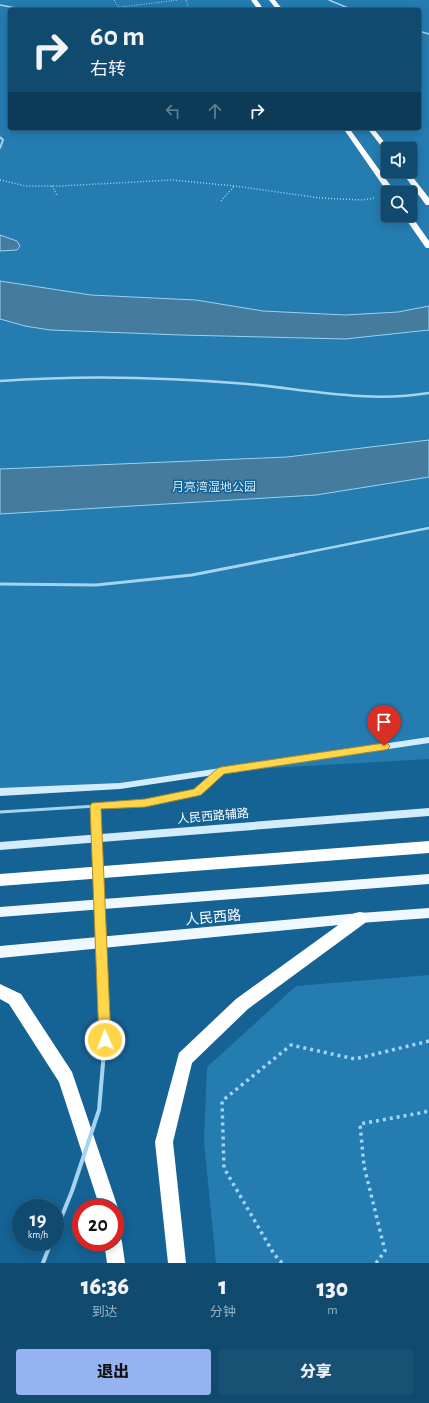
<!DOCTYPE html>
<html lang="zh">
<meta charset="utf-8">
<style>
:root{--surface:#104a6f;--page:#195174;--text:#f1f3f6;--muted:#9cb3c3;--line:#306282;--accent:#95b2f1}
body{margin:0;font-family:"Alegreya Sans","Noto Sans SC",sans-serif;background:var(--page);color:var(--text);height:100vh;display:flex;flex-direction:column;font-size:15px;white-space:nowrap}
*{box-sizing:border-box;margin:0}
p{font-size:13px;color:var(--muted)}
.icon{flex:none;width:22px;height:22px;fill:none;stroke:currentColor;stroke-width:2;stroke-linecap:round;stroke-linejoin:round}
.map{position:relative;height:1263px;overflow:hidden}
.panel{display:flex;flex-direction:column;background:var(--surface);flex:1}
.panel>*{flex:none}
.banner{position:absolute;left:8px;top:8px;width:413px;height:122px;border-radius:4px;box-shadow:0 2px 10px #0003,0 0 0 1px var(--line);background:#104a6f;color:var(--text);overflow:hidden}
.controls{position:absolute;left:381px;top:142px;display:grid;gap:8px}
.controls a{display:grid;place-items:center;width:36px;height:36px;border-radius:4px;background:var(--surface);box-shadow:0 2px 10px #0003,0 0 0 1px var(--line);font-size:20px}
.speed{position:absolute;left:12px;top:1199px;display:flex;gap:8px;font-size:20px;font-weight:700;text-align:center}
.speed>*{display:grid;place-content:center;width:52px;height:52px;border-radius:50%;background:var(--surface);box-shadow:0 2px 10px #0003,0 0 0 1px var(--line);line-height:1}
.speed small{font-size:10px;font-weight:400}
.speed .limit{border:6px solid #d22;background:#fff;color:#111}
.pin{position:absolute;display:grid;place-items:center;width:34px;height:34px;color:#fff;margin:-41px -17px;border-radius:50% 50% 50% 0;rotate:-45deg;box-shadow:0 0 4px #0007}
.pin .icon{rotate:45deg}
.me{position:absolute;width:44px;margin:-22px;rotate:358deg;stroke-linejoin:round;filter:drop-shadow(0 0 3px #0008)}
.turn{display:flex;align-items:center;gap:14px;height:84px;padding:0 16px;font-size:18px}
.turn .icon{width:52px;height:52px;stroke-width:2.5}
.turn b{display:block;font-size:28px;line-height:34px}
.lanes{display:flex;align-items:center;height:38px;padding:0 16px;background:#0003;justify-content:center;gap:20px;direction:ltr}
.lanes .off{opacity:.35}
.eta{display:flex;justify-content:space-evenly;align-items:center;height:68px;text-align:center}
.eta b{font-size:24px;font-weight:800;line-height:28px}
.button{display:flex;gap:8px;margin-top:auto;padding:8px 16px}
.button a{flex:1;height:46px;border-radius:4px;background:var(--accent);color:#111;font-size:16px;font-weight:800;line-height:46px;text-align:center}
.button a+a{background:var(--page);color:var(--text)}
.map>svg:first-child{display:block}
</style>
<div class="map">
<svg width="429" height="1263" viewBox="0 0 429 1263">
<rect width="100%" height="100%" fill="#156294"/>
<path fill="#247cb1" fill-rule="evenodd" d="M0,0H429V759L221,771L120,786L0,792ZM10,10H419V128H10ZM388,149H410V171H388ZM388,193H410V215H388Z
M429,975V1263H216L204,1141L207,1067L296,986Z"/>
<path fill="#457c9e" stroke="#97d2f4" d="M0,235L17,241L20,246L17,250L0,251Z
M0,281L91,295L196,300L263,311L345,315L398,312L429,306V330L345,339L181,335L50,330L25,326L0,319Z
M429,440V477L316,495L0,514V469L287,457Z"/>
<g fill="none" stroke-linecap="round" stroke-linejoin="round">
<path stroke="#a5d4f1" stroke-width="1" stroke-dasharray="1 1.5" stroke-linecap="butt" d="M114,0L119,8
M186,0L189,10
M104,9L178,0"/>
<path stroke="#a5d4f1" stroke-width="1.5" stroke-dasharray="1 2" stroke-linecap="butt" d="M0,180L26,186H60L172,180L235,186L320,198L362,200L375,198
M52,186L57,195
M221,201L234,186"/>
<path stroke="#a5d4f1" stroke-width="3.5" stroke-dasharray="3 4" stroke-linecap="butt" d="M282,1263L274,1254L224,1168L222,1101L291,1045L355,1059L429,1041
M376,1263L385,1251L364,1166L360,1124L425,1112L429,1109"/>
<path stroke="#a5d4f1" stroke-width="1.5" d="M329,0L353,10
M0,5L16,8L47,10
M80,10H91
M419,31L429,34
M0,137L2,139"/>
<path stroke="#a5d4f1" stroke-width="2" d="M0,148L3,140L1,138"/>
<path stroke="#a5d4f1" stroke-width="2.5" d="M0,381C82,375 166,377 248,384C309,390 368,403 429,393
M289,556L429,528"/>
<path stroke="#a5d4f1" stroke-width="3" d="M0,584L96,585L192,575L294,555
M0,812L145,803L197,792L218,773"/>
<path stroke="#a5d4f1" stroke-width="4" d="M43,1263L51,1242"/>
<path fill="#d3ecfc" fill-rule="evenodd" d="M429,737V743L120,789L0,796V788L120,783Z
M429,808V816L0,850V842Z"/>
<path fill="#eff8ff" fill-rule="evenodd" d="M429,874V884L0,917V907Z
M429,908V918L360,923L0,958V946L360,913Z"/>
<path fill="#fff" fill-rule="evenodd" d="M251,0H257L264,10H258Z
M269,0H275L283,10H277Z
M343,128H349L396,193H388Z
M367,128H373L390,149H388V153L386,152Z
M401,171H408L429,198V205H426Z
M410,214L429,241V248H426L403,215Z
M429,841V853L0,886V874Z
M360,912L365,913L368,918L365,923L248,1009L192,1063L173,1142L186,1263H168L155,1142L179,1053L236,999L355,913Z
M0,984L21,994L72,1072L118,1208L115,1214V1208H100L59,1082L9,1004L0,999Z
M115,1233L120,1235L122,1242L125,1263H107L104,1242H115Z"/>
<path stroke="#a5d4f1" stroke-width="3" d="M96,805L98,863"/>
<path stroke="#a5d4f1" stroke-width="4" d="M55,1233L72,1191L99,1110L105,1040L98,862"/>
</g>
<path fill="#ffd54a" stroke="#a68a30" d="M384,743L388,744L390,746L388,749L384,750L224,774L201,795L197,796L145,807L101,809L111,1040L109,1044L105,1046L100,1044L99,1040L90,806L92,803L145,799L194,789L218,768L221,767Z"/>
<g text-anchor="middle" stroke-width="3" stroke-linejoin="round" paint-order="stroke">
<g font-size="12" fill="#cceafc" stroke="#156294">
<text x="214" y="491">月亮湾湿地公园</text>
</g>
<g font-size="12" fill="#fff" stroke="#156294">
<text transform="translate(213 816) rotate(-5)" y="4">人民西路辅路</text>
</g>
<g font-size="14" fill="#fff" stroke="#156294">
<text transform="translate(213 917) rotate(-5)" y="5">人民西路</text>
</g>
</g>
</svg>
<div class="controls">
<a><svg class="icon" aria-label="sound" viewBox="0 0 24 24"><path d="M4 9h4l5-4v14l-5-4H4zM17 9q2 3 0 6"/></svg></a>
<a><svg class="icon" aria-label="search" viewBox="0 0 24 24"><circle cx="10" cy="10" r="6"/><path d="M15 15l6 6"/></svg></a>
</div>
<div class="speed"><div>19<small>km/h</small></div><div class="limit">20</div></div>
<div class="pin" style="left:384px;top:746px;background:#d93025"><svg class="icon" aria-label="arrive" viewBox="0 0 24 24"><path d="M6 21V4h12l-3 4 3 4H6"/></svg></div>
<svg class="me" style="left:105px;top:1040px" viewBox="-20 -20 40 40"><circle r="17" fill="#ffd54a" stroke="#fff" stroke-width="3"/><path d="M0-11L8 9 0 5-8 9z" fill="#fff"/></svg>
<div class="banner">
<div class="turn"><svg class="icon" aria-label="right" viewBox="0 0 24 24"><path d="M7 20v-9h11M14 6l5 5-5 5"/></svg><div><b>60 m</b>右转</div></div>
<div class="lanes"><svg class="icon off" aria-label="left" viewBox="0 0 24 24"><path d="M17 20v-9H6M10 6l-5 5 5 5"/></svg><svg class="icon off" aria-label="ahead" viewBox="0 0 24 24"><path d="M12 20V5M6 11l6-6 6 6"/></svg><svg class="icon" aria-label="right" viewBox="0 0 24 24"><path d="M7 20v-9h11M14 6l5 5-5 5"/></svg></div>
</div>
</div>
<section class="panel">
<div class="eta">
<div><b>16:36</b><p>到达</p></div>
<div><b>1</b><p>分钟</p></div>
<div><b>130</b><p>m</p></div>
</div>
<div class="button"><a>退出</a><a>分享</a></div>
</section>
